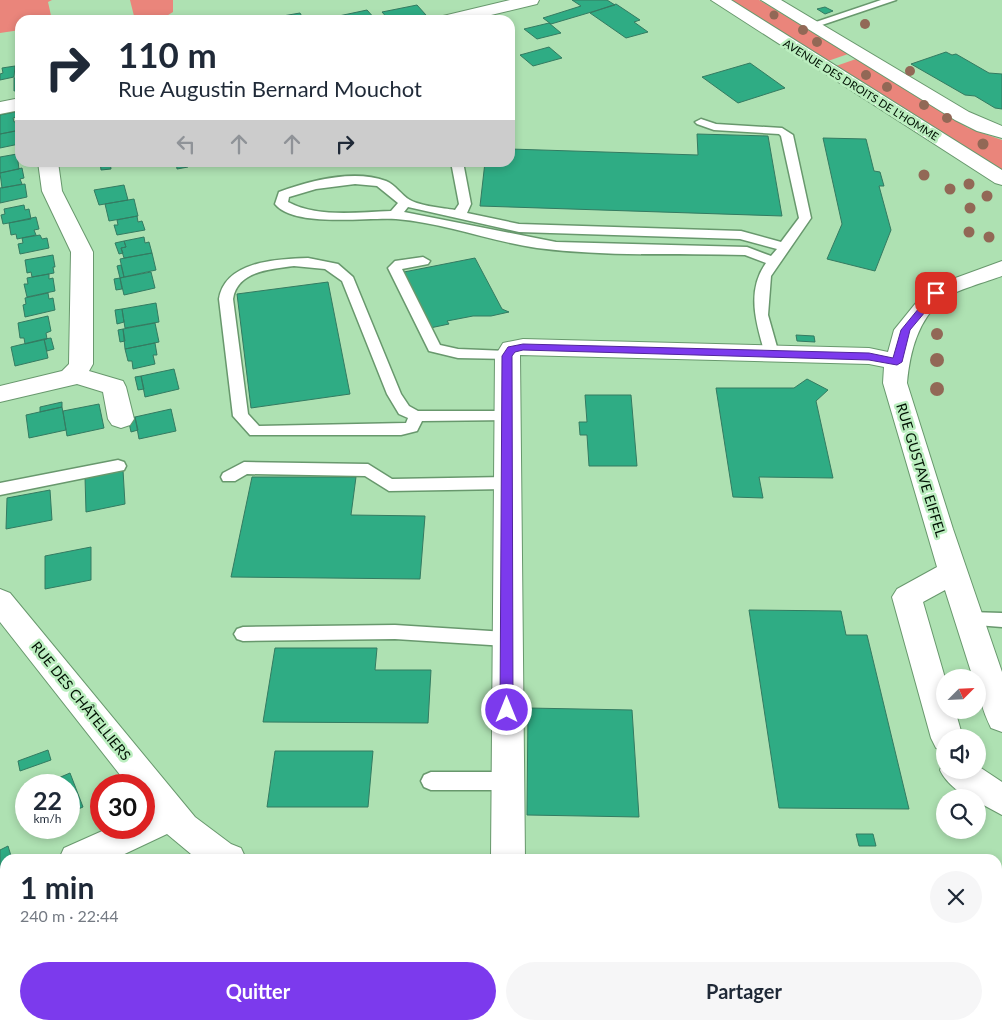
<!DOCTYPE html>
<html lang="fr">
<meta charset="utf-8">
<style>
:root{--surface:#fff;--page:#f6f6f7;--text:#1f2937;--muted:#747a83;--accent:#7c3aed}
body{margin:0;font-family:Lato,sans-serif;background:var(--page);color:var(--text);height:100vh;display:flex;flex-direction:column;font-size:19px;white-space:nowrap}
*{box-sizing:border-box;margin:0}
p{font-size:16px;color:var(--muted)}
.icon{flex:none;width:28px;height:28px;fill:none;stroke:currentColor;stroke-width:2;stroke-linecap:round;stroke-linejoin:round}
.map{position:relative;flex:1;overflow:hidden}
.side{position:absolute;left:0px;top:854px;width:1002px;height:176px;display:flex;flex-direction:column;background:var(--surface);border-radius:15px 15px 0 0;box-shadow:0 2px 8px #0003}
.side>*{flex:none}
.guide{position:absolute;left:15px;top:15px;width:500px;height:152px;border-radius:15px;box-shadow:0 2px 8px #0003;background:#fff;color:var(--text);overflow:hidden}
.needle{width:32px;rotate:66deg}
.controls{position:absolute;left:936px;top:669px;display:grid;gap:10px}
.controls a{display:grid;place-items:center;width:50px;height:50px;border-radius:50%;background:var(--surface);box-shadow:0 2px 8px #0003;font-size:25px}
.speed{position:absolute;left:15px;top:774px;display:flex;gap:10px;font-size:25px;font-weight:700;text-align:center}
.speed>*{display:grid;place-content:center;width:65px;height:65px;border-radius:50%;background:var(--surface);box-shadow:0 2px 8px #0003;line-height:1}
.speed small{font-size:12px;font-weight:400}
.speed .limit{border:8px solid #d22;background:#fff;color:#111}
.pin{position:absolute;display:grid;place-items:center;width:42px;height:42px;color:#fff;margin:-21px;border-radius:10px;box-shadow:0 2px 8px #0006}
.me{position:absolute;width:55px;margin:-28px;rotate:0deg;stroke-linejoin:round;filter:drop-shadow(0 0 4px #0008)}
.turn{display:flex;align-items:center;gap:18px;height:105px;padding:0 20px;font-size:22px}
.turn .icon{width:65px;height:65px;stroke-width:2.5}
.turn b{display:block;font-size:35px;line-height:42px}
.lanes{display:flex;align-items:center;height:48px;padding:0 20px;background:#0003;justify-content:center;gap:25px;direction:ltr}
.lanes .off{opacity:.35}
.round{display:grid;place-items:center;flex:none;width:52px;height:52px;border-radius:26px;background:var(--page)}
.summary{display:flex;align-items:center;justify-content:space-between;height:85px;padding:0 20px}
h1{font-size:30px;font-weight:700;line-height:38px}
.cta{display:flex;gap:10px;margin-top:auto;padding:10px 20px}
.cta a{flex:1;height:58px;border-radius:30px;background:var(--accent);color:#fff;font-size:20px;font-weight:700;line-height:58px;text-align:center}
.cta a+a{background:var(--page);color:var(--text)}
.map>svg:first-child{display:block}
</style>
<div class="map">
<svg width="1002" height="1029" viewBox="0 0 1002 1029">
<rect width="100%" height="100%" fill="#aee1b2"/>
<path fill="#ea857b" d="M0,0H52L48,2L52,20H20V30L0,33Z
M130,0H173V12L160,20H135Z
M731,0H759L848,54L828,61Z
M856,59L968,128L1002,140V171L836,66Z"/>
<path fill="#2fac84" stroke="#347b61" d="M572,0H607L615,5L551,24L543,18L581,6Z
M616,4L640,20L634,22L648,32L626,38L590,13Z
M417,5L426,15L389,20L382,12Z
M825,7L833,11L825,14L817,9Z
M367,10L376,20H336L334,17Z
M300,13L304,20H279L277,17Z
M549,23L561,33L537,39L524,29Z
M549,47L562,58L533,66L520,55Z
M946,52L952,55L956,54L989,73L1002,74V109L995,108L975,96L965,95L911,64Z
M750,63L785,88L738,103L702,77Z
M15,66L14,77L0,80V74L3,73L2,68Z
M18,77L20,90L14,91V78Z
M20,111V116L13,118L14,122L18,121L20,130L0,134V115Z
M16,131L19,144L0,148V134Z
M697,134L768,136L782,216L480,206L485,162H510V149L698,155Z
M823,138L866,139L874,171L880,172L884,186H879L891,230L875,271L827,259L842,224Z
M17,154L19,169L0,173V157Z
M100,162H110L111,169L101,170Z
M176,162H186L188,167L177,169Z
M22,168L24,178L20,179L22,184L2,188L0,173Z
M25,184L27,197L0,203V188Z
M124,185L128,200L99,205L94,190Z
M134,199L138,216L109,221L105,204Z
M24,205L25,210L29,209L31,219L3,224L1,215L5,214L4,209Z
M137,216L138,222L142,221L145,230L117,235L114,225H118L117,220Z
M36,217L39,229L34,230L36,235L17,239L16,234L11,235L9,223Z
M40,235L42,239L47,238L49,248L20,254L18,244L23,243L22,238Z
M144,237L145,243L149,242L152,253L124,258L121,248L126,247L124,241Z
M124,241L126,247L121,248L123,253L119,254L115,243Z
M152,253L156,270L124,277L120,259Z
M53,255L55,267H53L54,273L32,277L31,272L27,273L25,260Z
M475,258L502,309L509,312L491,316H473L447,321L449,324L430,328L404,272Z
M121,265L124,277L120,278L117,266Z
M151,272L155,288L124,295L120,278Z
M49,274V279L53,278L55,291L27,297L24,284H28L27,278Z
M120,278L122,289L116,290L114,279Z
M328,282L350,394L251,408L237,294Z
M48,293L49,299L53,298L55,310L25,317L23,305L26,304L25,298Z
M156,303L159,322L125,328L122,309Z
M122,309L124,322L117,324L115,310Z
M48,316L51,331L46,333L47,339L25,344L24,338H20L18,323Z
M155,323L159,342L125,349L123,329Z
M123,329L125,341L120,342L118,330Z
M796,335L814,336L815,342L797,341Z
M51,338L54,349L47,351L44,339Z
M44,339L48,358L15,366L11,347Z
M155,343L157,355H153L155,364L133,369L132,361H128L125,349Z
M174,369L179,389L145,397L141,376Z
M141,376L144,389L138,390L135,377Z
M807,379L828,390L816,401L833,478L759,477L763,498L733,497L716,388H794Z
M585,395H631L637,466H589L587,435H580L579,422H587Z
M62,402V407L40,412V407Z
M99,404L104,428L67,436L63,411Z
M62,407L66,430L29,438L26,415Z
M171,409L176,431L139,439L135,417Z
M135,417L138,430L131,432L128,418Z
M123,470L125,504L86,512L85,477Z
M252,477H356L351,515L425,516L420,579L231,577Z
M50,490L52,520L6,529L7,498Z
M91,547V580L45,589V556Z
M749,610L841,611L846,635H867L909,809L779,808Z
M275,648H377L375,670H431L428,723L263,722Z
M528,708L632,710L639,817L527,815Z
M48,750L51,760L20,771L18,761Z
M275,751H373L368,807H267Z
M70,773L83,807L69,813V785H42Z
M26,792V817L19,795Z
M856,834H873L876,846H859Z
M8,846L12,859H5V868L0,870V850Z
M998,966L1002,974V1029H868L866,1025H998Z
M141,1025H201L202,1029H142Z
M454,1025H618L620,1029H447V1027Z
M618,1025H718L719,1029H620Z
M718,1025H756L757,1029H719Z"/>
<g fill="none" stroke-linecap="round" stroke-linejoin="round">
<g stroke="#68986d" stroke-width="3">
<path id="service" d="M881,0H896L816,27L807,25Z
M701,119L716,124L782,128L793,135L811,218L771,276L768,315L779,354L777,357L772,359L765,354C756,323 746,291 766,263L745,255C676,253 606,257 537,248C490,241 444,223 396,219C368,217 294,228 275,204L279,192C309,181 354,169 386,181C396,185 401,195 410,200C420,206 443,208 455,210L459,204L451,162H463L471,204L467,213L519,224L741,231L781,242L799,218L781,136L779,134L714,130L697,124L695,122ZM355,184L377,186L398,203L391,211C358,212 318,218 288,202L289,197L316,189ZM408,207L519,232L740,239L777,249L771,256L747,247L556,242L404,212Z
M423,257L430,261L428,264L402,269L440,345L458,349L507,351L512,353L514,356L512,359L458,358L429,351L388,268L395,261Z
M308,258L338,264L353,277L401,394L409,406L418,411H507L512,412L515,416L512,420L422,421L417,431L401,435H250L233,416L219,299C225,261 277,259 308,258ZM294,266L325,269L342,281L387,394L399,414L408,418L406,423L259,426L248,414L233,299C237,271 271,269 294,266Z
M118,460L124,462L126,466L124,470L0,495V483Z
M244,462L368,464L392,479L506,477L512,479L514,483L512,487L506,489L389,491L365,476L247,474L235,481H223L221,477L223,473Z
M969,612L1002,613V627L963,624L960,619L963,614Z
M395,625L506,632L512,634L515,639L512,644L506,646L395,639L243,641L237,639L234,634L237,629L243,627Z
M431,772H507L514,775L517,781L514,787L507,790H431L424,787L421,781L424,775Z
M387,1025H409V1029H387Z"/>
</g>
<g stroke="#68986d" stroke-width="2">
<path id="minor" d="M510,0H539L537,4L470,20H440L443,16Z
M20,98V110L0,114V102Z
M38,162H58L62,191L93,252V364L89,371L123,381L126,387L134,419L130,425L121,428L112,425L108,419L103,392L77,384L0,402V386L62,371L69,364L71,252L42,191Z
M1002,261V276C989,281 953,291 943,299C918,320 910,351 907,383L953,529L1002,672V732L991,728C983,712 978,695 978,678H973L945,590L923,602L945,678V710H955L963,738H945V751L936,748L931,738L892,597L897,589L937,567L883,383L884,367L869,364L520,355L525,859H491L495,356L503,343L523,339L869,348L888,352L894,330L928,288Z
M0,589L10,593L195,817L231,844L241,848L246,859H197L167,834L114,859H59L64,848L109,828H144V812L148,810L144,805V785H128L0,622Z
M944,760L945,770H978V766L1002,782V815L978,802V798C963,798 946,783 940,770Z
M5,874V908L0,910V876Z
M998,878H1002V912H998Z"/>
</g>
<g stroke="#68986d" stroke-width="2">
<path id="primary" d="M711,0H731L1002,170V185L995,183Z
M761,0H781L969,112L1002,126V138L977,131L955,120Z"/>
</g>
<use href="#service" fill="#fff" fill-rule="evenodd"/>
<use href="#minor" fill="#fff" fill-rule="evenodd"/>
<use href="#primary" fill="#fff" fill-rule="evenodd"/>
</g>
<g fill="#926856">
<circle cx="774" cy="15" r="4.5"/>
<circle cx="865" cy="24" r="5"/>
<circle cx="803" cy="30" r="5"/>
<circle cx="817" cy="42" r="5"/>
<circle cx="910" cy="71" r="5"/>
<circle cx="866" cy="75" r="5"/>
<circle cx="887" cy="87" r="5"/>
<circle cx="924" cy="105" r="5"/>
<circle cx="947" cy="118" r="5"/>
<circle cx="983" cy="144" r="5.5"/>
<circle cx="924" cy="175" r="5.5"/>
<circle cx="969" cy="184" r="5.5"/>
<circle cx="950" cy="189" r="5.5"/>
<circle cx="987" cy="196" r="5.5"/>
<circle cx="970" cy="208" r="5.5"/>
<circle cx="969" cy="232" r="5.5"/>
<circle cx="989" cy="237" r="5.5"/>
<circle cx="937" cy="334" r="6"/>
<circle cx="937" cy="360" r="7"/>
<circle cx="937" cy="389" r="7"/>
</g>
<path fill="#7c3aed" stroke="#51269a" d="M933,291L941,293L910,330L902,362L897,365L869,360L523,350L515,352L512,356L513,710L511,714H502L500,710L502,356L508,347L523,344L869,353L893,358L901,330Z"/>
<g text-anchor="middle" stroke-width="5" stroke-linejoin="round" paint-order="stroke">
<g font-size="11" fill="#011103" stroke="#bbeebf">
<text transform="translate(861 90) rotate(32)" y="4">AVENUE DES DROITS DE L'HOMME</text>
</g>
<g font-size="14" fill="#011103" stroke="#bbeebf">
<text transform="translate(921 470) rotate(73)" y="5">RUE GUSTAVE EIFFEL</text>
<text transform="translate(81 701) rotate(51)" y="5">RUE DES CHÂTELLIERS</text>
</g>
</g>
</svg>
<div class="controls">
<a><svg class="needle" viewBox="-14 -14 28 28"><path d="M0-13l5 13h-10z" fill="#e53935"/><path d="M0 13l5-13h-10z" fill="#747a83"/></svg></a>
<a><svg class="icon" aria-label="sound" viewBox="0 0 24 24"><path d="M4 9h4l5-4v14l-5-4H4zM17 9q2 3 0 6"/></svg></a>
<a><svg class="icon" aria-label="search" viewBox="0 0 24 24"><circle cx="10" cy="10" r="6"/><path d="M15 15l6 6"/></svg></a>
</div>
<div class="speed"><div>22<small>km/h</small></div><div class="limit">30</div></div>
<div class="pin" style="left:936px;top:293px;background:#d93025"><svg class="icon" aria-label="arrive" viewBox="0 0 24 24"><path d="M6 21V4h12l-3 4 3 4H6"/></svg></div>
<svg class="me" style="left:507px;top:710px" viewBox="-20 -20 40 40"><circle r="17" fill="#7c3aed" stroke="#fff" stroke-width="3"/><path d="M0-11L8 9 0 5-8 9z" fill="#fff"/></svg>
<div class="guide">
<div class="turn"><svg class="icon" aria-label="right" viewBox="0 0 24 24"><path d="M7 20v-9h11M14 6l5 5-5 5"/></svg><div><b>110 m</b>Rue Augustin Bernard Mouchot</div></div>
<div class="lanes"><svg class="icon off" aria-label="left" viewBox="0 0 24 24"><path d="M17 20v-9H6M10 6l-5 5 5 5"/></svg><svg class="icon off" aria-label="ahead" viewBox="0 0 24 24"><path d="M12 20V5M6 11l6-6 6 6"/></svg><svg class="icon off" aria-label="ahead" viewBox="0 0 24 24"><path d="M12 20V5M6 11l6-6 6 6"/></svg><svg class="icon" aria-label="right" viewBox="0 0 24 24"><path d="M7 20v-9h11M14 6l5 5-5 5"/></svg></div>
</div>
<section class="side">
<div class="summary"><div><h1>1 min</h1><p>240 m · 22:44</p></div><a class="round"><svg class="icon" aria-label="close" viewBox="0 0 24 24"><path d="M6 6l12 12M18 6L6 18"/></svg></a></div>
<div class="cta"><a>Quitter</a><a>Partager</a></div>
</section>
</div>
